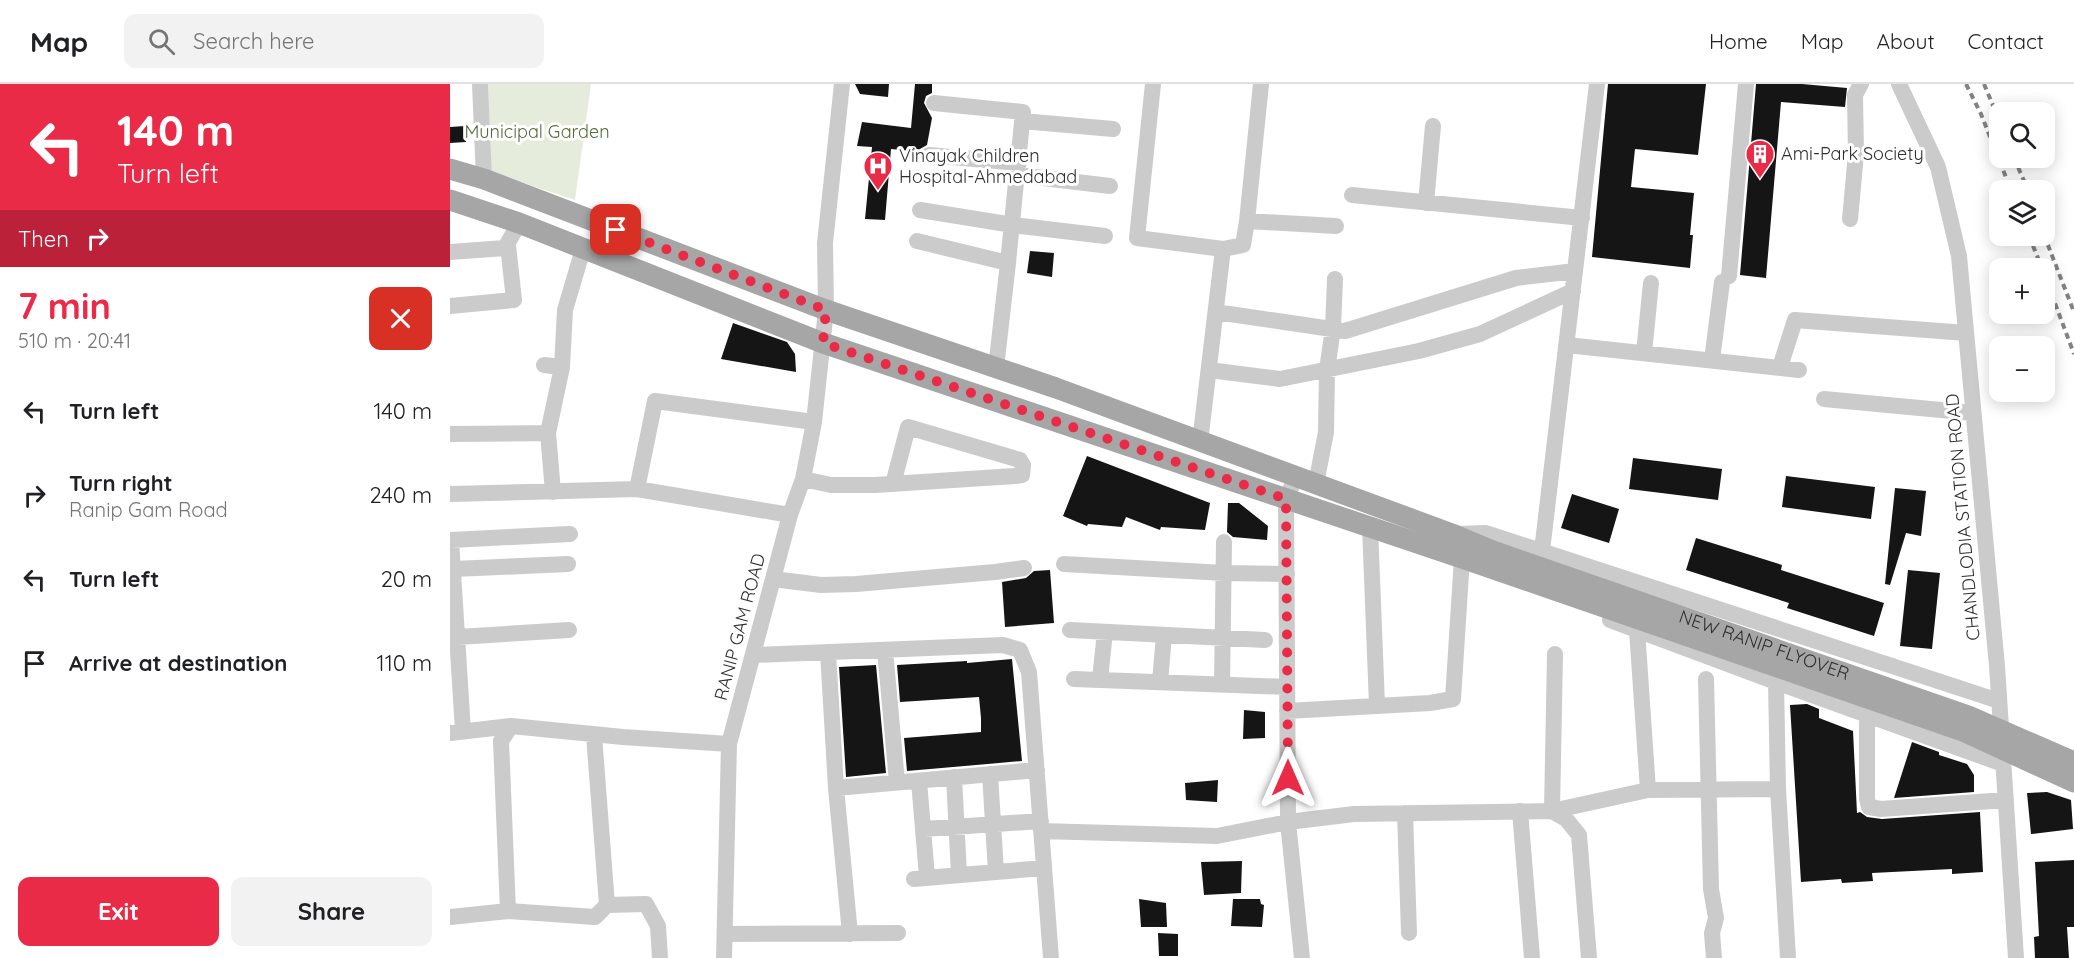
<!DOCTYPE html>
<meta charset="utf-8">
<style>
:root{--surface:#fff;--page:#f2f2f2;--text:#202124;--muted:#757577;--line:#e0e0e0;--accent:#ea2b48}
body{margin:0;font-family:Quicksand,sans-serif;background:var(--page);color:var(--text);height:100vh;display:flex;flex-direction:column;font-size:22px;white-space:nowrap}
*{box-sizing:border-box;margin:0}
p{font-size:20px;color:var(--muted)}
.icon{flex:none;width:33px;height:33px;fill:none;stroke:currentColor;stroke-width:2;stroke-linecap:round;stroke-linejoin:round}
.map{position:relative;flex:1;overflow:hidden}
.panel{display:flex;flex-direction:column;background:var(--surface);width:450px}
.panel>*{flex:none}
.top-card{background:#ea2b48;color:#fff;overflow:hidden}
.buttons{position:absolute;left:1539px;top:18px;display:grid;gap:12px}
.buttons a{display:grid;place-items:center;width:66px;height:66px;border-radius:12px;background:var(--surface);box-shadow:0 3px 15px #0003;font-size:30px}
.pin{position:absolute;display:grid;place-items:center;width:51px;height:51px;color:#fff;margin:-26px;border-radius:12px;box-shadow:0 3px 9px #0006}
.me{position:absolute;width:66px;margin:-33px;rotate:0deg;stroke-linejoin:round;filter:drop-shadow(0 0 4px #0008)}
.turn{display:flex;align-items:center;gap:21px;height:126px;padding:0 18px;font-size:27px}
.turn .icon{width:78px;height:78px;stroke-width:2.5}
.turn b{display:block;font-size:42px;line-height:51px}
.then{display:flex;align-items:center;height:57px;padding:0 18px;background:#0003;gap:12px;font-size:22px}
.round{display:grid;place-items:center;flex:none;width:63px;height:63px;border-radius:12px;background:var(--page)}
.headline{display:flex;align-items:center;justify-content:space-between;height:102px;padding:0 18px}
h1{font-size:36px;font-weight:700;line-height:45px;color:var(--accent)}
.cta{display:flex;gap:12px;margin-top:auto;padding:12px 18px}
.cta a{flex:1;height:69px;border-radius:12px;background:var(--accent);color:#fff;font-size:24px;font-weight:700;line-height:69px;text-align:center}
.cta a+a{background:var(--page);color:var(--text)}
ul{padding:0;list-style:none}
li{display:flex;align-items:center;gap:18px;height:84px;padding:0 18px}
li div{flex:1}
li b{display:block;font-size:22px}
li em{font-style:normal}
header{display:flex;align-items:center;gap:36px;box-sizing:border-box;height:84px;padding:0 30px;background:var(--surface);border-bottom:2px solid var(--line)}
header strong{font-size:28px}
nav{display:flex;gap:33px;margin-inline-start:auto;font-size:21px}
.search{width:420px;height:54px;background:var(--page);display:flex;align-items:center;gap:15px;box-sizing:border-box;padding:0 21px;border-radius:12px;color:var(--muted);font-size:22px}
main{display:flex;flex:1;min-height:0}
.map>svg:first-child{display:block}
</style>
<header>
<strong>Map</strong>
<div class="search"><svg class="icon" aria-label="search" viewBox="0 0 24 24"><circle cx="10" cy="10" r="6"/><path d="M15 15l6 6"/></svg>Search here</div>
<nav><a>Home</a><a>Map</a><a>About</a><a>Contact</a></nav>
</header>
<main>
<section class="panel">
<div class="top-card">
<div class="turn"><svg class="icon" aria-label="left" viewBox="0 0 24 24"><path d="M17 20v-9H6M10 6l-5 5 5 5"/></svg><div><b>140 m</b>Turn left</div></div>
<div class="then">Then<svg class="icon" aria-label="right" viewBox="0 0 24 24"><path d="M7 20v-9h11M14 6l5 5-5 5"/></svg></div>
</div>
<div class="headline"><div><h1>7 min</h1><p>510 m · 20:41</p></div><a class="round" style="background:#d93025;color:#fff"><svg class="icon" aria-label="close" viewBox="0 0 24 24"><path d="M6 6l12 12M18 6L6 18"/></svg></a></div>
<ul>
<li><svg class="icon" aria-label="left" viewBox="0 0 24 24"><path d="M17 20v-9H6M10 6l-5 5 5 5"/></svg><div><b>Turn left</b></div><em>140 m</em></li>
<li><svg class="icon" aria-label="right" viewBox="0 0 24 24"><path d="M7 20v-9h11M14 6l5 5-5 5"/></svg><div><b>Turn right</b><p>Ranip Gam Road</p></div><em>240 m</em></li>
<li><svg class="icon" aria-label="left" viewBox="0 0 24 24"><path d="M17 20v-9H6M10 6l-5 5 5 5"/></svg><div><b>Turn left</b></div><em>20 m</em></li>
<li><svg class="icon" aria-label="arrive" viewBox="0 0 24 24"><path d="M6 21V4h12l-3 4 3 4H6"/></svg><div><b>Arrive at destination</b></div><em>110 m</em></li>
</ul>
<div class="cta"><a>Exit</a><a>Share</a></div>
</section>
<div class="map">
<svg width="1624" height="874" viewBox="0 0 1624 874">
<rect width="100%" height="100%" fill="#fff"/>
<path fill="#e5ecdb" d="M38,0H141L125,116L41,88Z"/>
<path fill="#151515" d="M405,0H439L438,13L410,10Z
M465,0H482V9L476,12L474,19L482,34L477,61L470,65L469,73H461V67L441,65L435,136L415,135L422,63L407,62L412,38L461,44Z
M1158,0H1256L1248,71L1185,65L1181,103L1244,109L1240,151H1243L1240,184L1142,173Z
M1306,0H1352L1397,4L1395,23L1331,18L1316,194L1290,191Z
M15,42L16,58L0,59V43Z
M580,167L604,169L602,193L577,189Z
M283,239L337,258L345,270L346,288L271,275Z
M637,372L760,419L755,446L711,443L710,446L676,433L672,443L638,440L637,442L613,432Z
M1183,374L1272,385L1268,416L1179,405Z
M1336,392L1425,403L1421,435L1332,423Z
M1445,404L1476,407L1471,452L1456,449L1440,501L1435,500Z
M1122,410L1169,425L1159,459L1111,444Z
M778,419H789L818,442L817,456L783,453L777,448Z
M1246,454L1332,481L1331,486L1434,519L1424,552L1337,524L1339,519L1236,486Z
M600,486L604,539L555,543L552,498L576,494L584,487Z
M1458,486L1490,489L1482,565L1450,562Z
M562,575L572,677L457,687L454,654L531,648V634L529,613L450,618L447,581L517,577V579Z
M426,581L436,689L396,693L389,583Z
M1357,620L1369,625V634L1403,647L1407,729L1410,728L1417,733L1432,735L1530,728L1533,788L1502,790V785L1422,789L1423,797L1392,799L1391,795L1351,798L1340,621Z
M794,626L815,628V654L793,655Z
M1462,658L1489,668V671L1517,680L1524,691V708L1444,714Z
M768,696L767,718L736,716L735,699Z
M1597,708L1621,716L1623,745L1581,750L1577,709Z
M1624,776V843H1617L1619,874H1585L1584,853L1589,852L1585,778Z
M792,777L791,809L754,811L751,778Z
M689,815L716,819L717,843H691Z
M783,815H810L811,820L814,821L812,843L781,842Z
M708,849L728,850V872H709Z"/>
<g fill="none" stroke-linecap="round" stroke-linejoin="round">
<path stroke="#cbcbcb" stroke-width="16" d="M30,0L34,95
M703,0L687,154L773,165L750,358
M1449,0L1488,83L1509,172L1547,582L1566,874
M484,19L573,28L558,179
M572,37L663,45
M479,71L569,79
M568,91L660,102
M902,111L1132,134
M976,119L983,42
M470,126L563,141L655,152
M1400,135L1406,70L1405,11L1411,0
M797,137L886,142
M467,157L558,179L546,284
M773,165L793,161L797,137L811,0
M0,168L55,164L69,139
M1279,192L1296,0
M0,222L64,216L58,161
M766,228L895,247L1066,194L1125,187
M1117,261L1349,286
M1194,269L1201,199
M1262,276L1272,198
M94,281L112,283L98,349L103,408
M112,283L115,226L133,165
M1330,283L1345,236L1516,249
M759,286L830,295L969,267L1030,250L1123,207
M1374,315L1523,329
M0,350L98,349
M846,393L836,415L838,738L852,874
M353,395L381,401H425L565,392L572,391L573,381L570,376L458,343L443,400
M866,400L876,348L877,286L883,244L885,195
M0,410L187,405
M340,431L187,405L205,317L364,338
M920,443L927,621
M1006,450L1036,449L1549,617
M1092,467L1147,0
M614,480L774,489L837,490
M4,485L118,480
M323,495L371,501L406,500L545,488L574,484
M1160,536L1326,598L1553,680
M620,546L815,556
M1187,546L1198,706
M8,553L119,546
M435,566L447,698
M378,568L386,704L400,850
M1105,570L1102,727L1198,706L1328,705L1338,874
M303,571L553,561L570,566L579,588L601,874
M624,595L837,603
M650,595L655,548
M1256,595L1261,805L1266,834L1262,849L1264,874
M710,598L714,551
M1326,598L1328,705
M772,601L774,458
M1417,621V715L1419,723L1431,725L1556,716
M837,627L980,619L1003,615L1012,474
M13,647L1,456L120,450
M0,649L61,642L173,653L279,660
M144,651L157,821
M540,690L546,788L594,784
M504,693L509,791
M469,697L477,793
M386,704L587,686
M1070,727L1082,874
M955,729L959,849
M474,745L591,737
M591,747L767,752L838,738L904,730L1102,727L1116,735L1129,751L1139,874
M464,795L546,788
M58,827L51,657L61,642
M0,833L58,827L145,833L157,821L196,820L208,842L210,874
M275,850L448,849
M274,874L279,660L340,431L353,395L364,338L376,226L375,159L392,0"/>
<g stroke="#a6a6a6" stroke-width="21">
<path id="s1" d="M0,85L34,95L376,226L606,304L1002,450L1040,466L1518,632L1624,678"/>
<path d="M0,116L69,139L373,259L1012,474L1513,647L1624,698"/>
</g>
<path stroke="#838383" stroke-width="4" stroke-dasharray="6 4.5" stroke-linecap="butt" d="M1516,0L1531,30L1561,106
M1534,0L1550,38
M1564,74L1578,106
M1594,151L1624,228
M1579,152L1592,184
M1594,190L1624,270"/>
</g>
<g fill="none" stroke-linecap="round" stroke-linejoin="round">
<path stroke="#ea2b48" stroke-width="10" stroke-dasharray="0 18" d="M166,146L376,226L373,259L836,415L838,694"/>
</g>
<defs>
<g id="building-pin" transform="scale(1.5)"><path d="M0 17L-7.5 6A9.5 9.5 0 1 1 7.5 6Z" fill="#ea2b48" stroke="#fff"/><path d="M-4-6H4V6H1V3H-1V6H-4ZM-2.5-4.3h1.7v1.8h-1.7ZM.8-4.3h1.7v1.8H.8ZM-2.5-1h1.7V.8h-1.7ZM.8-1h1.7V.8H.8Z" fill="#fff"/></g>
<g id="hospital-pin" transform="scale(1.5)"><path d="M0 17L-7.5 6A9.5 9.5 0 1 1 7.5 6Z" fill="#ea2b48" stroke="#fff"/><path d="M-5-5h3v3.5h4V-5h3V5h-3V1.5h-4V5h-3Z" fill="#fff"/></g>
</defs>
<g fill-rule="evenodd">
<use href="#building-pin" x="1310" y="70"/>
<use href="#hospital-pin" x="428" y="82"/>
</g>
<g text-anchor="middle" stroke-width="6" stroke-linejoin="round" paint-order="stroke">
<g font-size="18" fill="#556b3a" stroke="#fff">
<text x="87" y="54">Municipal Garden</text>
</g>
<g font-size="18" fill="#2e2e2e" stroke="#fff" text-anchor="start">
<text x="1331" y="76">Ami-Park Society</text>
<text x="449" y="78">Vinayak Children<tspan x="449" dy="21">Hospital-Ahmedabad</tspan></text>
</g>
<g font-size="18" fill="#2e2e2e" stroke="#fff">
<text transform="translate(1513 433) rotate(-95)" y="6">CHANDLODIA STATION ROAD</text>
<text transform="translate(290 543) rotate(-75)" y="6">RANIP GAM ROAD</text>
<text dy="6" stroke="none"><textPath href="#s1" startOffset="1398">NEW RANIP FLYOVER</textPath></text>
</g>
</g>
</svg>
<div class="buttons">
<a><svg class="icon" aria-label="search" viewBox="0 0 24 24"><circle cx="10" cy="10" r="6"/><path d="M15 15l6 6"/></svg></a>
<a><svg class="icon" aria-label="layers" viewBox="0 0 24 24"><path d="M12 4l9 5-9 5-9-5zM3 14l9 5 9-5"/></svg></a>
<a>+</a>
<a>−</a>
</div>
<div class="pin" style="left:166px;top:146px;background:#d93025"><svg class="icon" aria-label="arrive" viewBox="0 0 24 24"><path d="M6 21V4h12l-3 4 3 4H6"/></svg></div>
<svg class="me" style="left:838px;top:694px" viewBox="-20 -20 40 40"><path d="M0-17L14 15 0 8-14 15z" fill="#ea2b48" stroke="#fff" stroke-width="4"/></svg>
</div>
</main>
